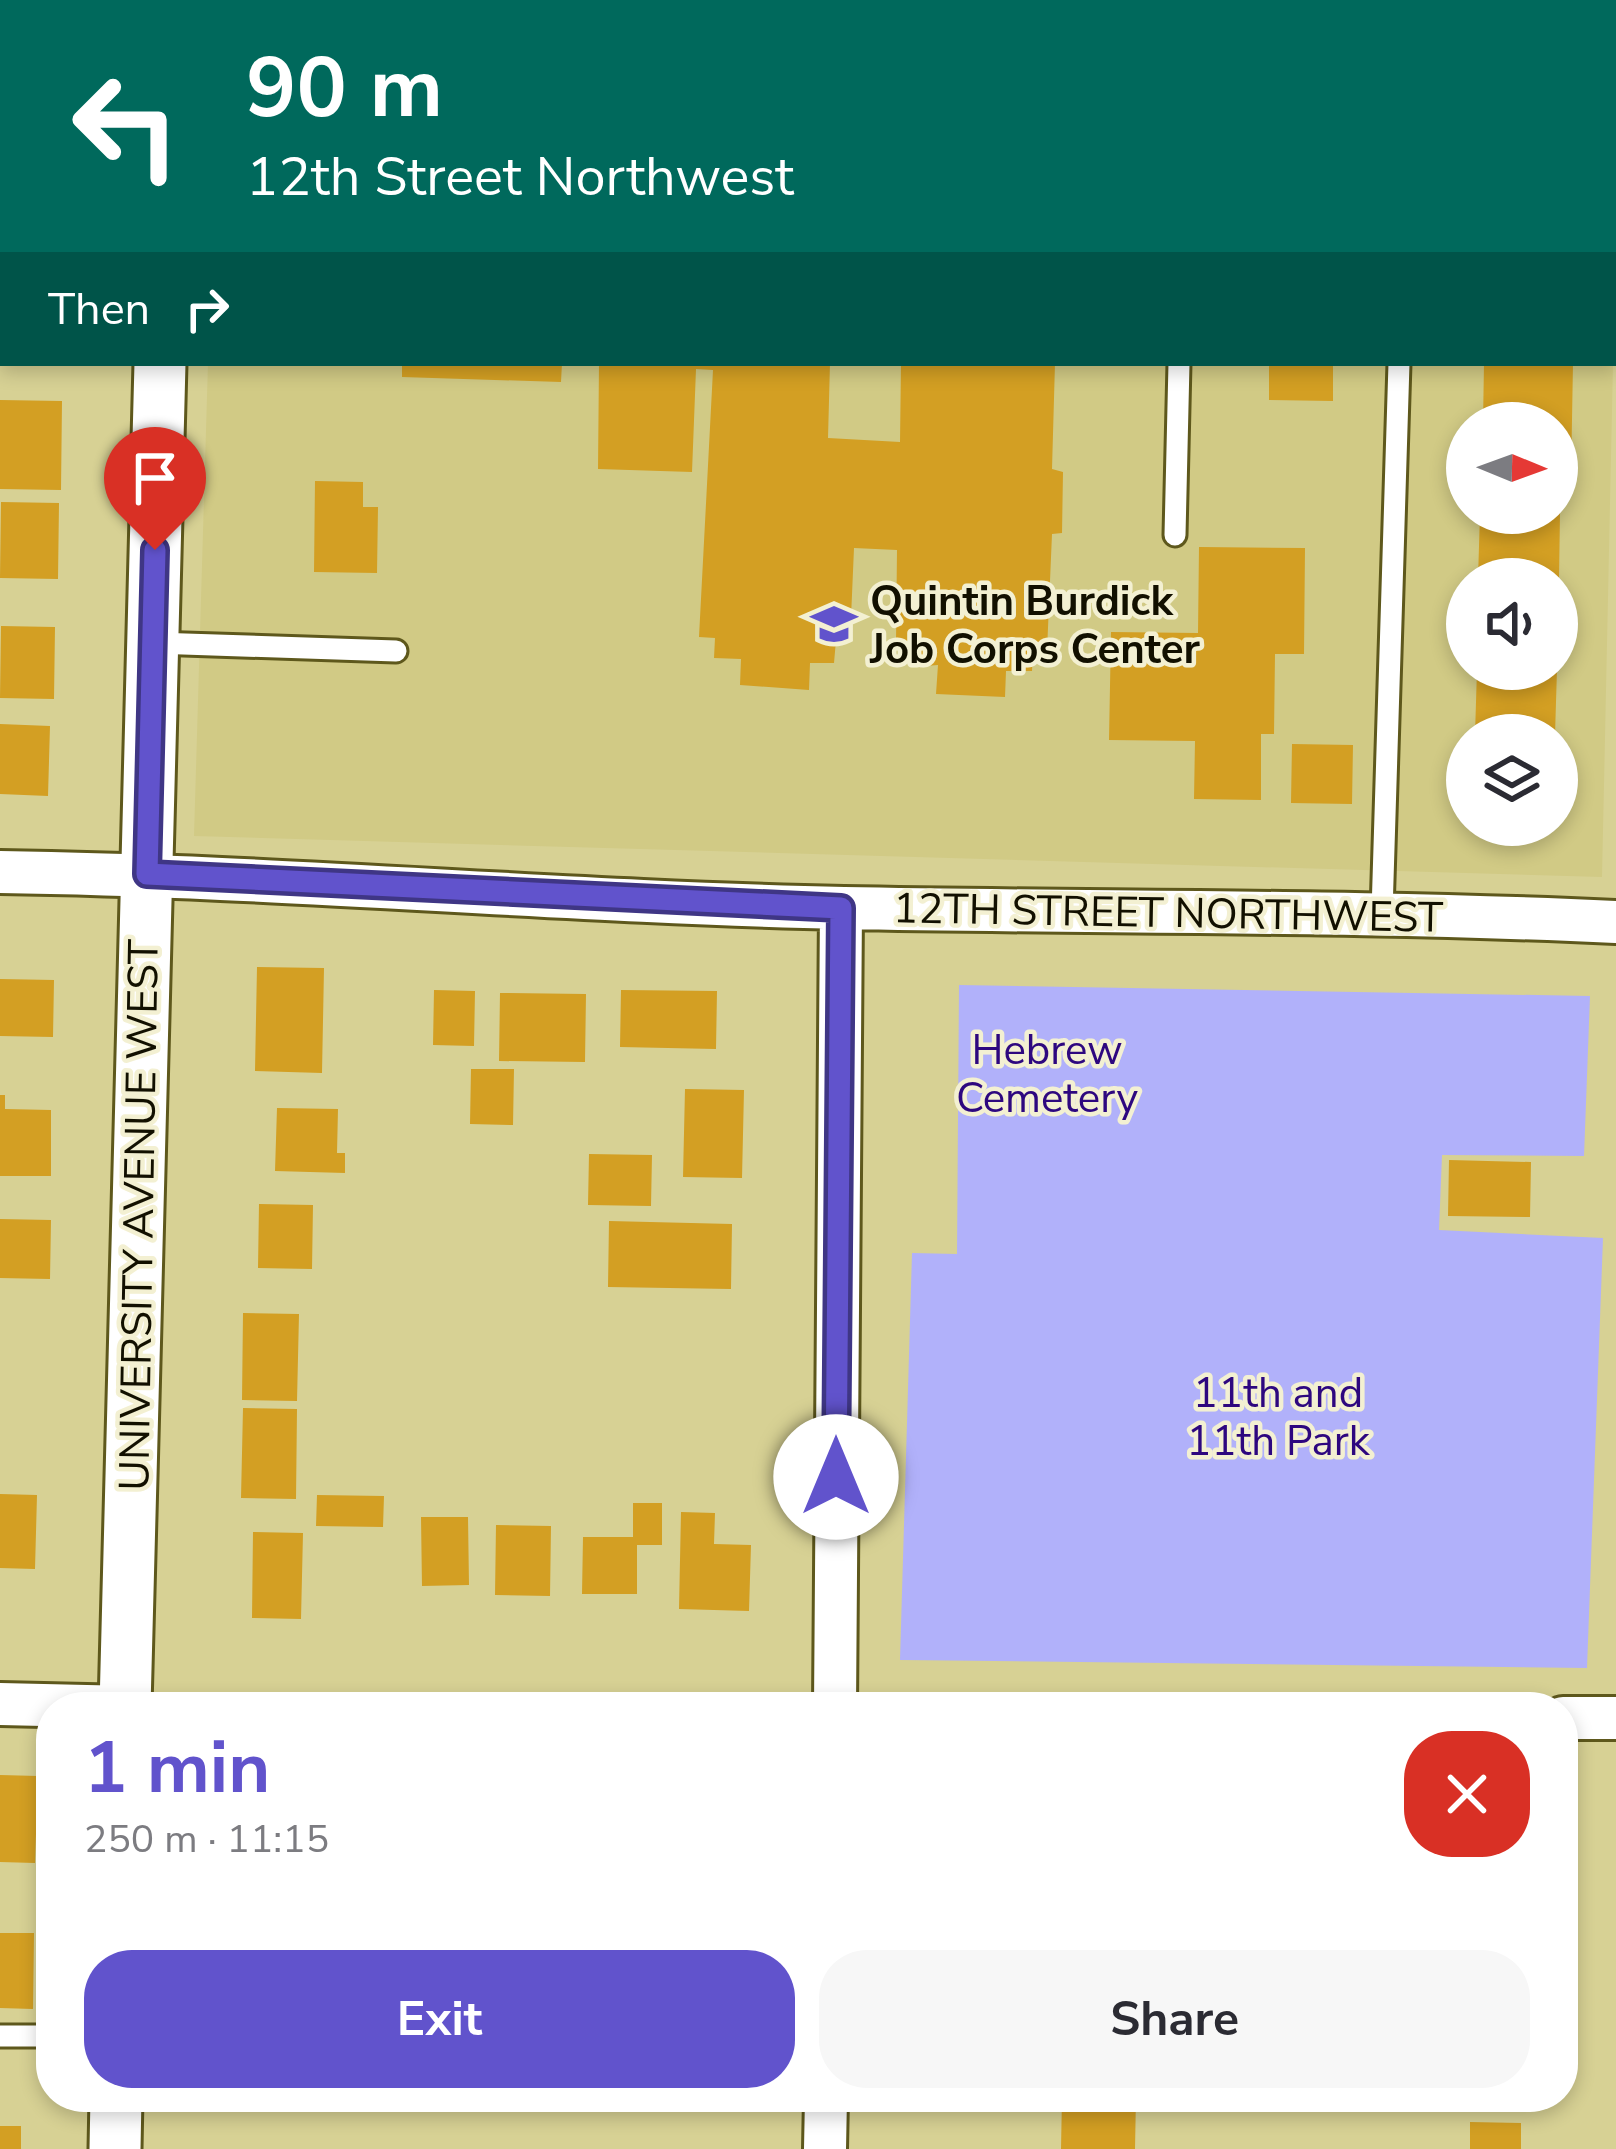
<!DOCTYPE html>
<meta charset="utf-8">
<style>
:root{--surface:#fff;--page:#f7f7f7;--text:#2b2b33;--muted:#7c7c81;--accent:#6153cc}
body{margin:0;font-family:"Nunito Sans",sans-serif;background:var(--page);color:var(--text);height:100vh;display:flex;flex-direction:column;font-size:45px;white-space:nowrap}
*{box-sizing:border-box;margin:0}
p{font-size:39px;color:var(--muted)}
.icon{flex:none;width:66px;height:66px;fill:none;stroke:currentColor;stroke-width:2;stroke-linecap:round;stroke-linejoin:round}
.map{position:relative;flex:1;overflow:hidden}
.details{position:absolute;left:36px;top:1692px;width:1542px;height:420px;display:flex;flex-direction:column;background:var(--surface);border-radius:48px;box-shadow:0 6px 18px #0003}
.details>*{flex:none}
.top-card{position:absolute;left:0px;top:0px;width:1617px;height:366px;box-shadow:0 6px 18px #0003;background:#00695c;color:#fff;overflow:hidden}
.needle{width:78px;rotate:91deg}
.buttons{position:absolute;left:1446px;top:402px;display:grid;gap:24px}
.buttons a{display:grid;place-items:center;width:132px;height:132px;border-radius:50%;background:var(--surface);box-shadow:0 6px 18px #0003;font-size:60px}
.pin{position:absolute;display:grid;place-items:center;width:102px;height:102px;color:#fff;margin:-123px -51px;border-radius:50% 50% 50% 0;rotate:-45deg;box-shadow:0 0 12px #0007}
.pin .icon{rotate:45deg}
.me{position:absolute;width:132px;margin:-66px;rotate:0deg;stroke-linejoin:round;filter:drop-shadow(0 0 9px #0008)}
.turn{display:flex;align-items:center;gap:42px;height:252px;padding:0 48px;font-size:54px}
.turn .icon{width:156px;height:156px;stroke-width:2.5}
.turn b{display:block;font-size:84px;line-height:102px}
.then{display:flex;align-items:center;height:114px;padding:0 48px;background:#0003;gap:24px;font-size:45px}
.round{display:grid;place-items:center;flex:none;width:126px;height:126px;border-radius:48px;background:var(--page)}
.headline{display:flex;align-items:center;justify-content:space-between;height:204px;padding:0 48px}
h1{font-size:72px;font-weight:700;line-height:90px;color:var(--accent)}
.action{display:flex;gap:24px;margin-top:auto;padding:24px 48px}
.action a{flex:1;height:138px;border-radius:48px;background:var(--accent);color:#fff;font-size:48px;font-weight:700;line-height:138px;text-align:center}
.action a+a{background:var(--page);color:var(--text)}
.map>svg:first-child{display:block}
</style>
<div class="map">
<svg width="1616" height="2149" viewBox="0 0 1616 2149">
<rect width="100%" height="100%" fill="#d7d194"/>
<path fill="#d1ca85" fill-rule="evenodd" d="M219,0H1616L1614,308V3H219Z
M208,363H1613L1602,877L194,836ZM1467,423H1557V513H1467ZM1467,579H1557V669H1467ZM1467,735H1557V825H1467Z"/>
<path fill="#b1b1fa" d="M959,985L1590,996L1584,1156L1442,1155L1439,1230L1603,1238L1587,1668L900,1660L912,1253L957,1254Z"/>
<path fill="#d39f23" d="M402,363H562L561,382L402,377Z
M599,363H830L828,438L900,442L901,363H1055L1052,469L1063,472L1062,533L1052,534L1047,651L1033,650L1032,671H1006L1005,697L936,694L938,665L912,667V643H896L897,550L854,548L850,641L836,640L834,663H810L809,690L740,685L741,659L714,658L715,638L699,637L713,370L696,369L692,472L598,469Z
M1269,363H1333V401L1269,400Z
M1484,363H1573L1571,476H1557V423H1483Z
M0,400L62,401L61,490L0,489Z
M315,481L363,482V507H378L377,573L314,572Z
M1,502L59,503L58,579L0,578Z
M1480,513H1560L1559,579H1478Z
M1199,547L1305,548L1304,654H1275L1274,734H1261V800L1194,799L1195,741L1109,740L1111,632L1198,633Z
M1,626L55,627L54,699L0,698Z
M1477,669H1557L1555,735H1475Z
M0,724L50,726L48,796L0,794Z
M1292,744L1353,745L1352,804L1291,803Z
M257,967L324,968L322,1073L255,1071Z
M0,979L54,980L53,1037L0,1036Z
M434,990L475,991L474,1046L433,1045Z
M621,990L717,991L716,1049L620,1047Z
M500,993L586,994L585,1062L499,1061Z
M471,1069H514L513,1125L470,1124Z
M685,1089L744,1090L742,1178L683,1177Z
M0,1095H5V1109L51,1110V1176H0Z
M277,1108L338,1109L337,1153H345V1173L275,1171Z
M589,1154L652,1155L651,1206L588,1205Z
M1449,1160L1531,1162L1530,1217L1448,1216Z
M259,1204L313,1205L312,1269L258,1268Z
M0,1219L51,1220L50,1279L0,1278Z
M609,1221L732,1224L731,1289L608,1287Z
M243,1313L299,1314L297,1401L242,1400Z
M243,1408L297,1409L296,1499L241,1498Z
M0,1494L37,1495L35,1569L0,1568Z
M317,1495L384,1496L383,1527L316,1526Z
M633,1503H662V1545H637V1594H582L583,1537H633Z
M681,1512L715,1513L714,1544L751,1545L749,1611L679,1609Z
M421,1517H468L469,1585L422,1586Z
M496,1525L551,1526L550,1596L495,1595Z
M253,1532L303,1533L301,1619L252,1618Z
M0,1775L38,1776L35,1863L0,1862Z
M0,1933H34L33,2009L0,2008Z
M1062,2097H1136L1135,2149H1061Z
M1470,2122L1521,2123V2149H1470Z
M0,2126H21V2149H0Z"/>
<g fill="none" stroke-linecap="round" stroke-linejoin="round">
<g stroke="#5e581c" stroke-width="27">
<path id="service" d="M445,0L447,3
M1410,3V0
M1175,535L1179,363
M154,643L396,651
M1382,912L1399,363
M0,2036H51"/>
</g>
<g stroke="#5e581c" stroke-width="48">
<path id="minor" d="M0,228H3
M0,872C282,876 562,902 844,908C1102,913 1359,910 1616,922
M0,1704L130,1707
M835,1707L841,908
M1563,1718H1616
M825,2149L826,2097"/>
</g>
<g stroke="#5e581c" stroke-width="57">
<path id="tertiary" d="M169,3V0
M125,1707L160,363
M115,2149L116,2097"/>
</g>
<use href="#service" stroke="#fff" stroke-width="21"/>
<use href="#minor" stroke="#fff" stroke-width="42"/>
<use href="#tertiary" stroke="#fff" stroke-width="51"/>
</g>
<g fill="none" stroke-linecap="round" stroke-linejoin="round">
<g stroke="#3f3685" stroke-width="30">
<path id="route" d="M155,550L147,874L841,908L836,1477"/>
</g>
<use href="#route" stroke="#6153cc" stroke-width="21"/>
</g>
<defs>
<g id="university-bare" transform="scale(3.6)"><path d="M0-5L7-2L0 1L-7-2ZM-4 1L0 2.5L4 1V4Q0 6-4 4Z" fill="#6153cc" stroke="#f3f0d2" stroke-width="2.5" paint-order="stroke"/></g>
</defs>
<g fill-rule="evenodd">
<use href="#university-bare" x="834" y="624"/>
</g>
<g text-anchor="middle" stroke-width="9" stroke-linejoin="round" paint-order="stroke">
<g font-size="42" font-weight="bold" fill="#121000" stroke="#f3f0d2" text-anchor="start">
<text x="870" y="615">Quintin Burdick<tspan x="870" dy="48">Job Corps Center</tspan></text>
</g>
<g font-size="42" fill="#121000" stroke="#f3f0d2">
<text transform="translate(1168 912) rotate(1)" y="15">12TH STREET NORTHWEST</text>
<text transform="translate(138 1215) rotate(-89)" y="15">UNIVERSITY AVENUE WEST</text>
</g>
<g font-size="42" fill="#2d077f" stroke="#f3f0d2">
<text x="1047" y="1064">Hebrew<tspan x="1047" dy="48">Cemetery</tspan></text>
<text x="1278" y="1407">11th and<tspan x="1278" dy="48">11th Park</tspan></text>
</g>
</g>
</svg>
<div class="buttons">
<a><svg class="needle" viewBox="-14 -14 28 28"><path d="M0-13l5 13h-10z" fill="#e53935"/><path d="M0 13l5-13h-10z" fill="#7c7c81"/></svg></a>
<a><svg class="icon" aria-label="sound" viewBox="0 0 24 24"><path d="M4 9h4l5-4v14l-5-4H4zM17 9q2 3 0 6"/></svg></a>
<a><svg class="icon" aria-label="layers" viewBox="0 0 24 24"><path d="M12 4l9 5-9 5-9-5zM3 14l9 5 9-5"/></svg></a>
</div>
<div class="pin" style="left:155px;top:550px;background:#d93025"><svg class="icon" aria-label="arrive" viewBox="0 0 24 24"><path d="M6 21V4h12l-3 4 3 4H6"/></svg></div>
<svg class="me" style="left:836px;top:1477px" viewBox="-20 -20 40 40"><circle r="19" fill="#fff"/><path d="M0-13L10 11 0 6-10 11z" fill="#6153cc"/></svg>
<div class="top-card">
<div class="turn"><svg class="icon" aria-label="left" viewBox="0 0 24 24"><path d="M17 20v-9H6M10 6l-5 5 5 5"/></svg><div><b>90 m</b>12th Street Northwest</div></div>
<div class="then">Then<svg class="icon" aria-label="right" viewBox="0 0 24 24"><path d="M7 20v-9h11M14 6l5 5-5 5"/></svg></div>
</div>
<section class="details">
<div class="headline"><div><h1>1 min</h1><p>250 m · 11:15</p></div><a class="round" style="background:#d93025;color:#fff"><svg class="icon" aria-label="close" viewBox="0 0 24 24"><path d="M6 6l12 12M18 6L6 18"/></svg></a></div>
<div class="action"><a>Exit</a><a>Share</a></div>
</section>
</div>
